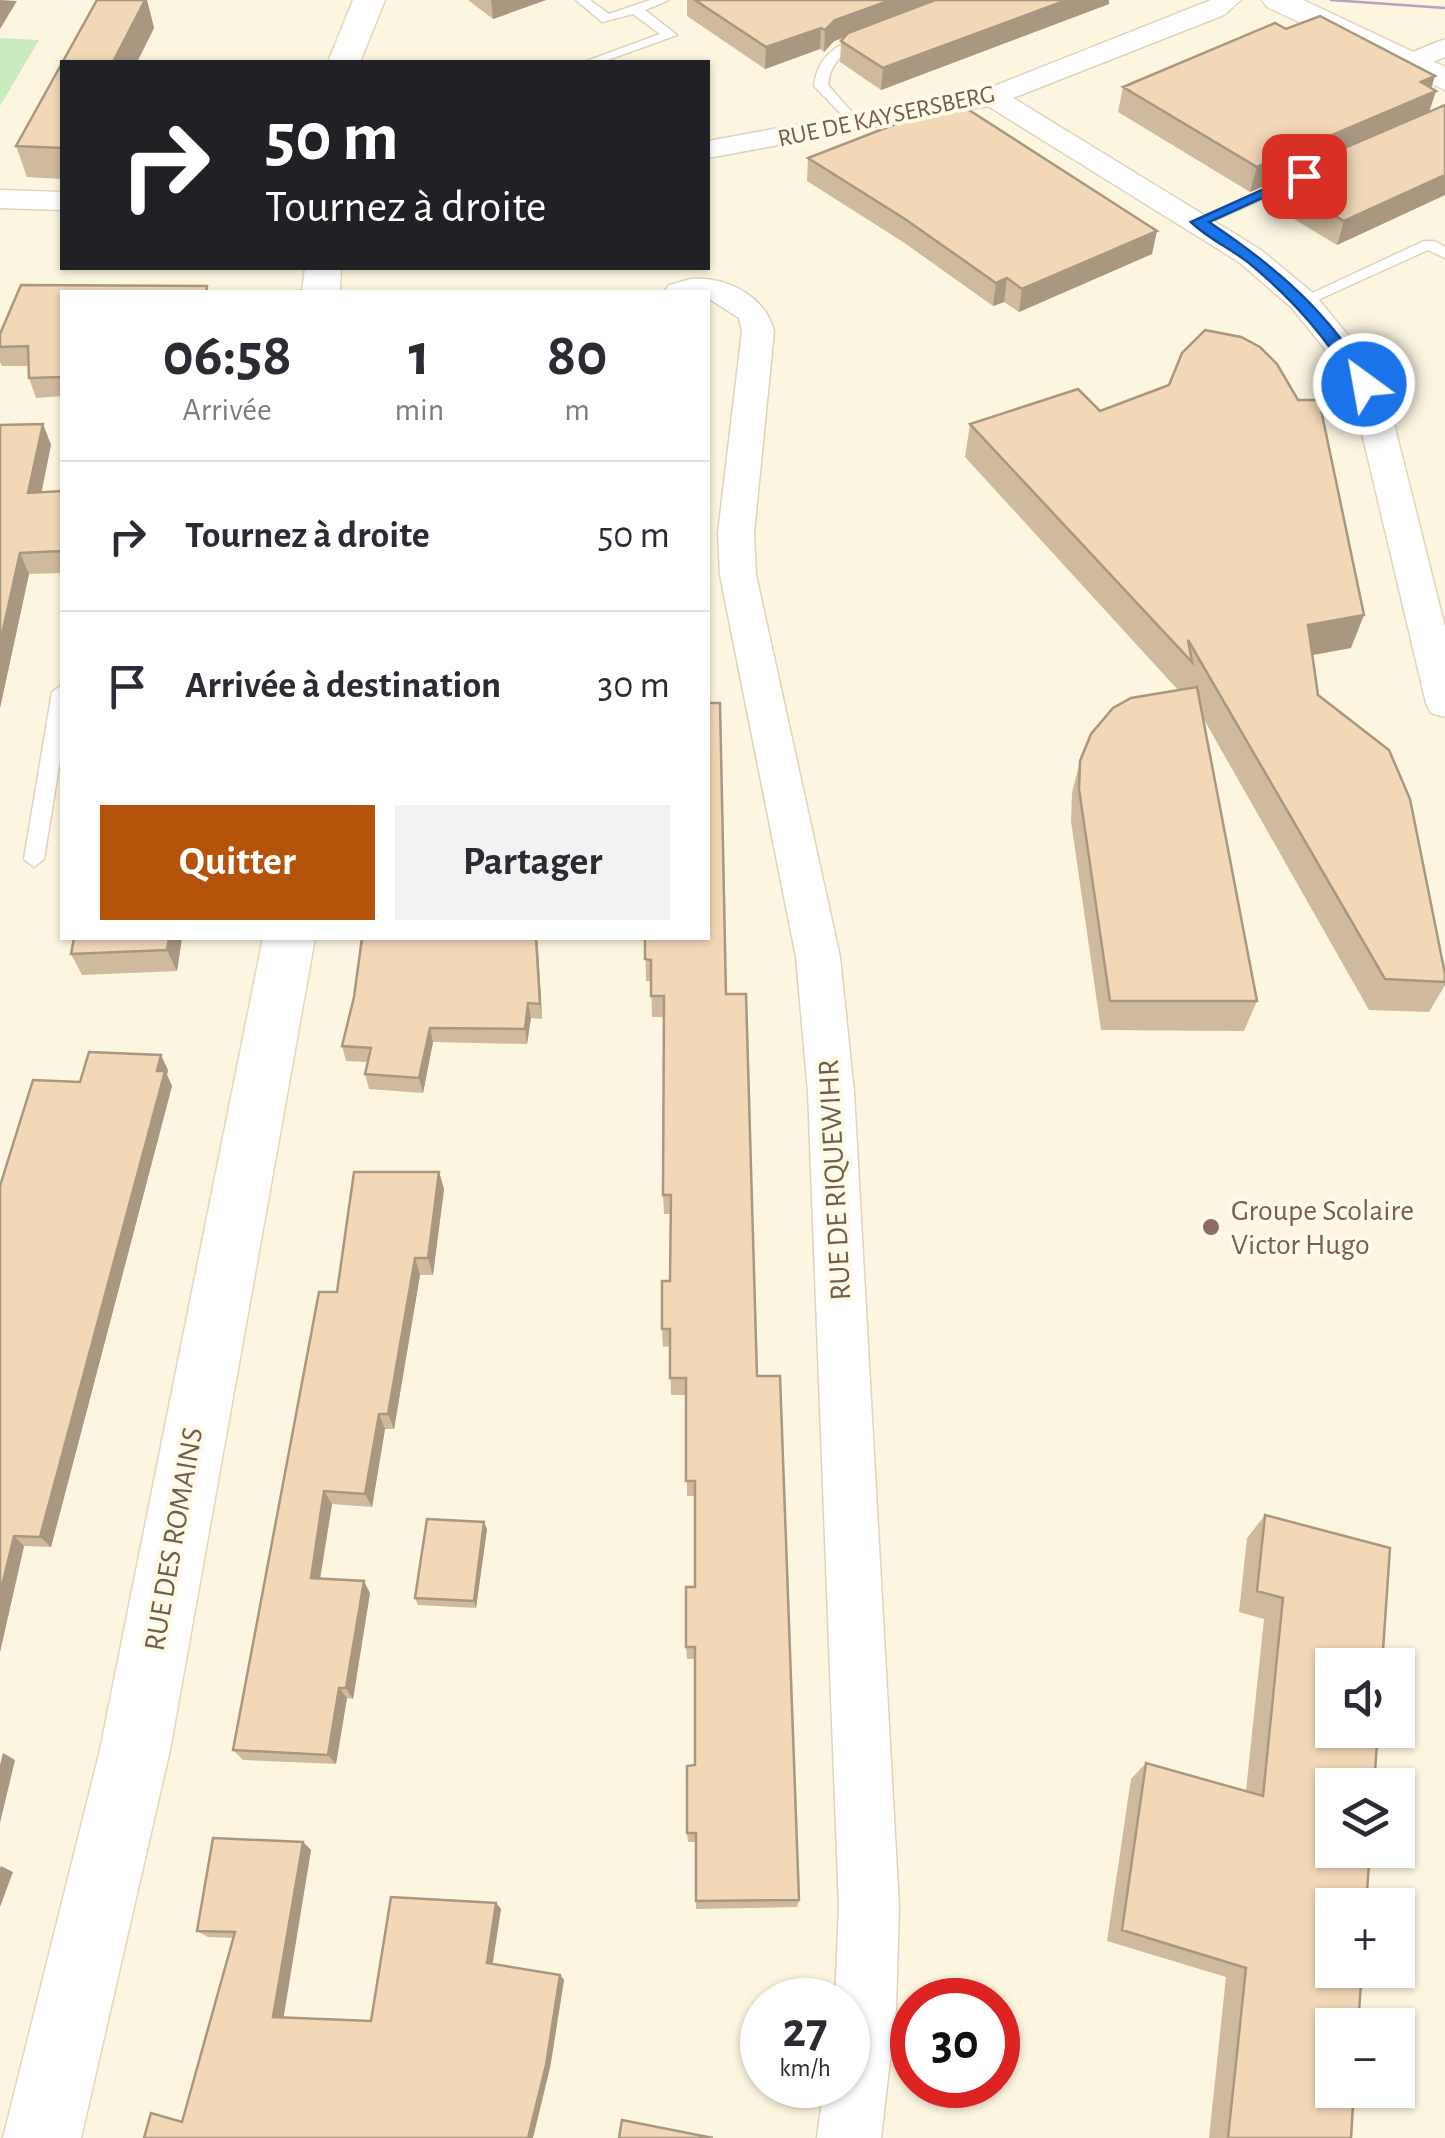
<!DOCTYPE html>
<html lang="fr">
<meta charset="utf-8">
<style>
:root{--surface:#fff;--page:#f2f2f3;--text:#2b2b33;--muted:#7c7c81;--line:#e1e1e2;--accent:#b45309}
body{margin:0;font-family:"Alegreya Sans",sans-serif;background:var(--page);color:var(--text);height:100vh;display:flex;flex-direction:column;font-size:38px;white-space:nowrap}
*{box-sizing:border-box;margin:0}
p{font-size:32px;color:var(--muted)}
.icon{flex:none;width:55px;height:55px;fill:none;stroke:currentColor;stroke-width:2;stroke-linecap:round;stroke-linejoin:round}
.map{position:relative;flex:1;overflow:hidden}
.drawer{position:absolute;left:60px;top:290px;width:650px;height:650px;display:flex;flex-direction:column;background:var(--surface);border-radius:0px;box-shadow:0 2px 8px #0004}
.drawer>*{flex:none}
.hud{position:absolute;left:60px;top:60px;width:650px;height:210px;border-radius:0px;box-shadow:0 2px 8px #0004;background:#202124;color:#fff;overflow:hidden}
.tools{position:absolute;left:1315px;top:1648px;display:grid;gap:20px}
.tools a{display:grid;place-items:center;width:100px;height:100px;border-radius:0px;background:var(--surface);box-shadow:0 2px 8px #0004;font-size:50px}
.speed{position:absolute;left:740px;top:1978px;display:flex;gap:20px;font-size:50px;font-weight:700;text-align:center}
.speed>*{display:grid;place-content:center;width:130px;height:130px;border-radius:50%;background:var(--surface);box-shadow:0 2px 8px #0004;line-height:1}
.speed small{font-size:25px;font-weight:400}
.speed .limit{border:15px solid #d22;background:#fff;color:#111}
.pin{position:absolute;display:grid;place-items:center;width:85px;height:85px;color:#fff;margin:-42px;border-radius:20px;box-shadow:0 5px 15px #0006}
.me{position:absolute;width:110px;margin:-55px;rotate:328deg;stroke-linejoin:round;filter:drop-shadow(0 0 8px #0008)}
.turn{display:flex;align-items:center;gap:35px;height:210px;padding:0 40px;font-size:45px}
.turn .icon{width:130px;height:130px;stroke-width:2.5}
.turn b{display:block;font-size:70px;line-height:85px}
.eta{display:flex;justify-content:space-evenly;align-items:center;height:170px;text-align:center}
.eta b{font-size:60px;font-weight:700;line-height:70px}
.action{display:flex;gap:20px;margin-top:auto;padding:20px 40px}
.action a{flex:1;height:115px;border-radius:0px;background:var(--accent);color:#fff;font-size:40px;font-weight:700;line-height:115px;text-align:center}
.action a+a{background:var(--page);color:var(--text)}
ul{padding:0;list-style:none}
li{display:flex;align-items:center;gap:30px;height:150px;padding:0 40px;border-top:2px solid var(--line)}
li div{flex:1}
li b{display:block;font-size:38px}
li em{font-style:normal}
.map>svg:first-child{display:block}
</style>
<div class="map">
<svg width="1445" height="2138" viewBox="0 0 1445 2138">
<rect width="100%" height="100%" fill="#fcf6e0"/>
<path fill="#caeabf" d="M0,38L39,40L0,106Z"/>
<g fill="none" stroke-linecap="round" stroke-linejoin="round">
<g stroke="#e0d3bc" stroke-width="3">
<path id="lane" d="M576,0H590L609,14L650,0H669L645,10L677,35L602,62H584L660,34L633,14L602,22Z
M868,34L875,38L873,41C848,50 831,57 828,85L863,125L856,129L814,86C818,54 839,43 868,34Z
M1296,176L1301,177V183L1203,225L1191,222Z
M1424,241H1434L1445,247V258L1428,250L1309,304L1295,301Z
M62,685V748L44,859L34,867L24,859L52,692Z"/>
</g>
<g stroke="#e0d3bc" stroke-width="3">
<path id="street" d="M1211,0H1241L1224,15L1013,98L1261,250L1314,294L1351,339L1390,408L1445,627V717L1431,713L1426,703L1356,408L1325,349L1292,308L1239,262L988,106L708,158V141L984,90Z
M1445,39V57L1410,71L1396,63L1400,57Z
M0,190L62,192V210L0,208Z
M691,279C727,276 765,296 774,331L754,533L756,575L840,957L854,1092L899,1907L896,2009L881,2138H817L824,2085H848V2000H835L839,1907L808,1092L796,957L720,575L718,533L742,331L739,318L708,298V292H664L669,285Z"/>
</g>
<g stroke="#e6d5ba" stroke-width="3">
<path id="secondary" d="M353,0H385L360,62H328Z
M1262,0H1303L1445,67V90L1267,7Z
M305,268H341L340,292H302Z
M263,938H315L170,1750L81,2138H3L100,1750Z"/>
</g>
<use href="#lane" fill="#fff" fill-rule="evenodd"/>
<use href="#street" fill="#fff" fill-rule="evenodd"/>
<use href="#secondary" fill="#fff" fill-rule="evenodd"/>
<path stroke="#b9a0c5" stroke-width="2.5" d="M1331,0L1445,8"/>
</g>
<path fill="#d0ba9d" d="M97,0H147L154,28L137,62H62V179L27,177L16,146Z
M468,0H546L493,19Z
M687,0H1109V4L881,90L840,62L841,41L843,38L834,41L824,52L820,49L765,69L687,16Z
M1435,76L1431,88L1436,91L1429,112L1445,105V195L1337,245L1266,202L1271,183L1250,192L1118,112L1123,87Z
M808,158L1152,254L1019,312L1004,302L993,306L903,242L807,181Z
M21,285L207,286L208,292H62V396L36,398L29,378V366H2L0,362V334Z
M1100,411L1351,648L1312,655L1318,695L1445,974V985L1429,1012L1369,1010L1202,716L1257,1001L1244,1031L1101,1030L1071,821L1072,793L1080,761L1178,690L965,457L970,424Z
M43,424L51,445L41,492L62,491V573L29,574L0,708V425Z
M182,938L177,971L82,975L71,954Z
M537,938L542,1019L531,1018L527,1044L433,1042L423,1093L369,1089L365,1074L368,1062L346,1061L342,1046Z
M645,938L726,994L799,1900L797,1907L696,1909V1842H688L687,1833L695,1765V1659H687L686,1647L695,1587V1496H687L686,1395H671L670,1346L663,1347L662,1329L670,1281L671,1214H664L663,1195L664,1017H652L651,981H646Z
M168,1070L167,1075L172,1086L51,1547L24,1546L0,1652V1186L80,1082Z
M439,1172L444,1189L433,1275H420L394,1429H385L372,1507L332,1504L320,1579L370,1593L353,1699L347,1698L336,1764L243,1760L233,1750L337,1292Z
M1265,1515L1390,1548L1351,2138H1209L1226,1977L1107,1941L1131,1779L1146,1763L1246,1791L1264,1619L1239,1612L1247,1538Z
M487,1529L476,1608L418,1605L415,1598Z
M303,1842L311,1850L283,2017L371,2021L496,1903L501,1909L492,1964L560,1975L564,1980L550,2068L144,2138L151,2113L182,2121L234,1938L208,1937L197,1931Z"/>
<path fill="#a99780" d="M0,0L17,1L0,29Z
M145,0H147L154,28L137,62H113Z
M491,0H546L493,19Z
M891,0H949L834,41L824,52L825,30L835,20Z
M1067,0H1109V4L881,90L883,68Z
M821,28L820,49L765,69L766,47Z
M1435,76L1429,94L1436,91L1428,115L1272,179L1271,183L1250,192L1257,167Z
M1445,175V195L1337,245L1344,221Z
M1157,231L1152,254L1019,312L1022,289Z
M1007,278L1004,302L993,306L996,283Z
M43,424L51,445L37,515L28,493Z
M20,553L29,574L0,708V643Z
M1364,615L1351,648L1296,658L1308,625Z
M169,938H182L177,971L167,950Z
M537,938L538,947L542,1019L540,1004Z
M528,1003L531,1018L527,1044L525,1029Z
M430,1028L433,1042L423,1093L419,1078Z
M161,1055L168,1070L167,1075L172,1086L51,1547L40,1537Z
M439,1172L444,1189L433,1275L428,1258Z
M415,1258L420,1275L394,1429L388,1414Z
M379,1414L385,1429L372,1507L365,1494Z
M324,1491L332,1504L318,1591L311,1578Z
M484,1522L487,1529L476,1608L474,1601Z
M14,1536L24,1546L0,1652V1594Z
M364,1581L370,1593L353,1699L346,1688Z
M339,1688L347,1698L336,1764L328,1755Z
M3,1753L15,1760L0,1823V1765Z
M303,1842L311,1850L283,2021L273,2017Z
M1,1866L13,1872L0,1907V1868Z
M496,1903L501,1909L492,1968L487,1963Z
M560,1975L564,1980L550,2068L533,2138H528Z"/>
<path fill="#f2d8b7" stroke="#a99780" stroke-width="2.5" d="M97,0H145L113,62H62V148L16,146Z
M695,0H891L835,20L825,30L821,28L766,47Z
M935,0H1067L883,68L841,41L848,33Z
M1320,16L1435,76L1421,82L1436,91L1257,167L1123,87L1275,23L1286,29Z
M955,101L1157,231L1022,289L1007,278L996,283L905,219L808,158Z
M1445,105V175L1344,221L1272,179Z
M21,285L207,286L206,292H62V377L29,378L28,346L0,347V334Z
M1205,330L1241,337L1260,347L1277,364L1298,400H1319L1364,615L1308,625L1318,695L1389,750L1410,799L1445,974V982L1385,979L1188,640L1192,662L970,424L1078,389L1100,411L1169,385L1182,353Z
M43,424L28,493L62,491V551L20,553L0,643V425Z
M1197,687L1257,1001H1110L1079,789L1080,761L1091,734L1113,708L1131,698Z
M708,703H720L726,994H746L757,1376H780L799,1900L696,1901V1833H687V1766L695,1765V1647H686V1587H695V1481H686V1378H670V1329H662V1281H670L671,1195H663L664,996H651V960L645,959V938H708Z
M74,938H169L167,950L71,954Z
M362,938H536L540,1004L528,1003L525,1029L430,1028L419,1078L365,1074L371,1048L342,1046L354,997Z
M89,1052L161,1055L157,1071H165L40,1537L14,1536L0,1594V1186L33,1080L80,1082Z
M354,1172H439L428,1258H415L388,1414H379L365,1494L324,1491L311,1578L364,1581L346,1688H339L328,1755L233,1750L319,1292H337Z
M1265,1515L1390,1548L1382,1665H1332V1730H1378L1374,1785H1332V1850H1370L1366,1905H1332V1970H1362L1358,2025H1332V2090H1354L1351,2138H1228L1246,1968L1122,1930L1146,1763L1263,1796L1283,1598L1257,1591Z
M427,1519L484,1522L474,1601L415,1598Z
M213,1838L303,1842L273,2017L371,2021L391,1897L496,1903L487,1963L560,1975L546,2065L528,2138H144L151,2113L182,2122L235,1932L197,1931Z
M622,2120L713,2138H619Z"/>
<path fill="#1a73e8" stroke="#114b97" stroke-width="2.5" d="M1299,173L1311,176L1209,222C1279,269 1328,312 1372,384L1369,388H1358C1325,337 1296,302 1249,263C1230,248 1207,238 1191,222Z"/>
<circle fill="#8d6e63" stroke="#fff9e7" stroke-width="4" cx="1211" cy="1227" r="10"/>
<g text-anchor="middle" stroke-width="8" stroke-linejoin="round" paint-order="stroke">
<g font-size="25" fill="#735e47" stroke="#fff9e7">
<text transform="translate(886 115) rotate(-12)" y="9">RUE DE KAYSERSBERG</text>
</g>
<g font-size="30" fill="#735e47" stroke="#fff9e7">
<text transform="translate(834 1180) rotate(-93)" y="10">RUE DE RIQUEWIHR</text>
<text transform="translate(173 1539) rotate(-80)" y="10">RUE DES ROMAINS</text>
</g>
<g font-size="30" fill="#785e54" stroke="#fff9e7" text-anchor="start">
<text x="1231" y="1220">Groupe Scolaire<tspan x="1231" dy="34">Victor Hugo</tspan></text>
</g>
</g>
</svg>
<div class="tools">
<a><svg class="icon" aria-label="sound" viewBox="0 0 24 24"><path d="M4 9h4l5-4v14l-5-4H4zM17 9q2 3 0 6"/></svg></a>
<a><svg class="icon" aria-label="layers" viewBox="0 0 24 24"><path d="M12 4l9 5-9 5-9-5zM3 14l9 5 9-5"/></svg></a>
<a>+</a>
<a>−</a>
</div>
<div class="speed"><div>27<small>km/h</small></div><div class="limit">30</div></div>
<div class="pin" style="left:1304px;top:176px;background:#d93025"><svg class="icon" aria-label="arrive" viewBox="0 0 24 24"><path d="M6 21V4h12l-3 4 3 4H6"/></svg></div>
<svg class="me" style="left:1364px;top:384px" viewBox="-20 -20 40 40"><circle r="17" fill="#1a73e8" stroke="#fff" stroke-width="3"/><path d="M0-11L8 9 0 5-8 9z" fill="#fff"/></svg>
<div class="hud">
<div class="turn"><svg class="icon" aria-label="right" viewBox="0 0 24 24"><path d="M7 20v-9h11M14 6l5 5-5 5"/></svg><div><b>50 m</b>Tournez à droite</div></div>
</div>
<section class="drawer">
<div class="eta">
<div><b>06:58</b><p>Arrivée</p></div>
<div><b>1</b><p>min</p></div>
<div><b>80</b><p>m</p></div>
</div>
<ul>
<li><svg class="icon" aria-label="right" viewBox="0 0 24 24"><path d="M7 20v-9h11M14 6l5 5-5 5"/></svg><div><b>Tournez à droite</b></div><em>50 m</em></li>
<li><svg class="icon" aria-label="arrive" viewBox="0 0 24 24"><path d="M6 21V4h12l-3 4 3 4H6"/></svg><div><b>Arrivée à destination</b></div><em>30 m</em></li>
</ul>
<div class="action"><a>Quitter</a><a>Partager</a></div>
</section>
</div>
